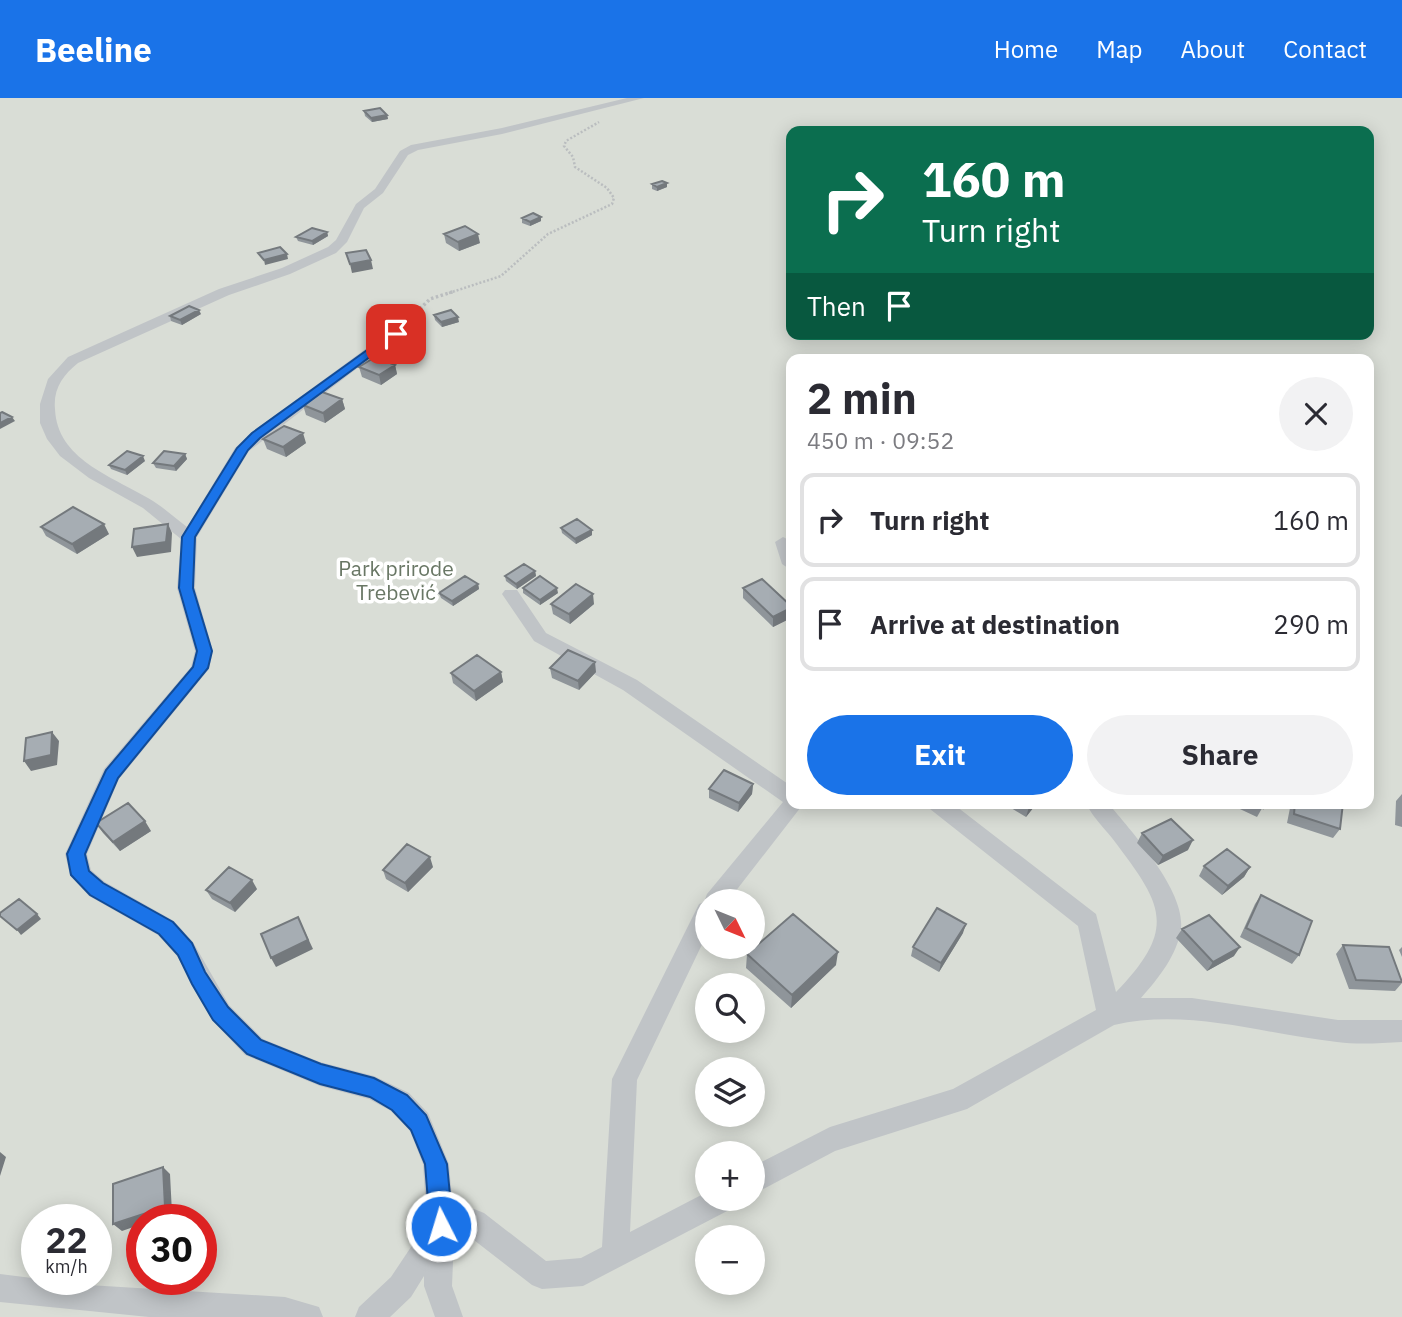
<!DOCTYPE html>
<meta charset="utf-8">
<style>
:root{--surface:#fff;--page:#f2f2f3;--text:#2b2b33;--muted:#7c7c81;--line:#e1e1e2;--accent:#1a73e8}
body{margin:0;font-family:"IBM Plex Sans",sans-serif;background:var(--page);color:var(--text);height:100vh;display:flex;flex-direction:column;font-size:26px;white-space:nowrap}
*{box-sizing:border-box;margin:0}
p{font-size:23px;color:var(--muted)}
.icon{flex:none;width:38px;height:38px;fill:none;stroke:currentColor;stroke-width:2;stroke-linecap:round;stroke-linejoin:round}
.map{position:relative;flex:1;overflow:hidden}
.side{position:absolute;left:786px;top:256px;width:588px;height:455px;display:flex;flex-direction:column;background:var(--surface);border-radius:14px;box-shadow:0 4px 18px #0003}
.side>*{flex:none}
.banner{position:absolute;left:786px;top:28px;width:588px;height:214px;border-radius:14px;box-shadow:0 4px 18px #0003;background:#0b6e4f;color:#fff;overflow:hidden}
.needle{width:46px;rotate:133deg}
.controls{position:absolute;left:695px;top:791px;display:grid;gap:14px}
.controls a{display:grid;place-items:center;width:70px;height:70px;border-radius:50%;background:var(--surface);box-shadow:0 4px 18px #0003;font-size:35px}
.speed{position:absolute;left:21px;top:1106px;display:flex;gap:14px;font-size:35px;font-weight:700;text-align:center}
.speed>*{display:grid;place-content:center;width:91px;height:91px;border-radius:50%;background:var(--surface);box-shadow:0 4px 18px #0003;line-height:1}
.speed small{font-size:18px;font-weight:400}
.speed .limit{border:10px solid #d22;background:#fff;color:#111}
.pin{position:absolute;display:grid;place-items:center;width:60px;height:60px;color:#fff;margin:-30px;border-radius:14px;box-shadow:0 4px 10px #0006}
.me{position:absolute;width:77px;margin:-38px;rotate:355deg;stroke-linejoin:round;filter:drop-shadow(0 0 5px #0008)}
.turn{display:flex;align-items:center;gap:24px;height:147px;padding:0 21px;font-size:32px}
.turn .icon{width:91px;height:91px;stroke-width:2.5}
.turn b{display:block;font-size:49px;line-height:60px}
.then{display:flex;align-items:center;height:66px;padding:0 21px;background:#0003;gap:14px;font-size:26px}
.round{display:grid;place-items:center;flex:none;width:74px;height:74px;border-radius:37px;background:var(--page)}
.summary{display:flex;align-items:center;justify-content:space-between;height:119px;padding:0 21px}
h1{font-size:42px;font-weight:800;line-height:52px}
.button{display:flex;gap:14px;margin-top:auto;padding:14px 21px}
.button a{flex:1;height:80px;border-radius:42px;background:var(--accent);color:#fff;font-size:28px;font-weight:800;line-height:80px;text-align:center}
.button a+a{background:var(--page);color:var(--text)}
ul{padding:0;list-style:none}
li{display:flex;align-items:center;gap:21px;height:94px;margin:0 14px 10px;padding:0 7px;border:4px solid var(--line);border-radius:14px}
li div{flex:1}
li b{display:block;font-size:26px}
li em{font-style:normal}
header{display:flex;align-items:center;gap:42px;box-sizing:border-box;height:98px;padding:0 35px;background:var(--accent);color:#fff}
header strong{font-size:33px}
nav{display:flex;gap:38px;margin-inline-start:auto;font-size:24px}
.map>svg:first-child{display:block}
</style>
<header>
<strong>Beeline</strong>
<nav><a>Home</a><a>Map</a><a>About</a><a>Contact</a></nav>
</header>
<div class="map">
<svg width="1402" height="1219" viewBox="0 0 1402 1219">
<rect width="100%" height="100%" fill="#f8f8f6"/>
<path fill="#d9ddd6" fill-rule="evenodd" d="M0,0H1402V1219H0ZM791,33H1368V236H791ZM791,261H1368V705H791ZM707,803H752V849H707ZM707,887H752V933H707ZM707,971H752V1017H707ZM707,1055H752V1101H707ZM37,1122H96V1181H37ZM142,1122H201V1181H142ZM707,1139H752V1185H707Z"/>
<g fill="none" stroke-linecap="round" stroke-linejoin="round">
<path stroke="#babdbf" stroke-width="2.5" stroke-dasharray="2 2" stroke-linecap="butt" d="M449,195L501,178L548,136L612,106L614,100L607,90L575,69L573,59L564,48L566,43L599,24"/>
<path stroke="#babdbf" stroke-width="3.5" stroke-dasharray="2.5 2.5" stroke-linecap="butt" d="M402,228L430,201L455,193"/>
<path fill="#c0c4c7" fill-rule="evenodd" d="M627,0H644L502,36L418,52L408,57L383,95L364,110L347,144L336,155L290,176L229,197L78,265C63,277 53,291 55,311C57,361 111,378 148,400C162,408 174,419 187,429L235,350L251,335L390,233L402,236L249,353L197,439L195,490L213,553L209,571L119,681L87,756L91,772L105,784L174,823L193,844L229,907L263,941L320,964L374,978L409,995L428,1015L449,1066L453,1113L474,1111L484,1115L546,1163L581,1160L602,1149L612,981L699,806L704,804L707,796L783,704L623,592L534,543L502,496L505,492H517L546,535L637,582L791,688V705H804L728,803H707V836L637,982L630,1134L707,1094V1101H734L731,1111L583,1188L542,1191L532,1187L470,1139L454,1140L452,1188L463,1219H435L424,1188V1178L411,1199L390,1219H355L359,1209L391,1179L427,1125L423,1066L410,1033L391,1013L369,1001L320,988L245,957L213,923L177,858L158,837L89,798L70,777L65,756L104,671L191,569L195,553L177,490L181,441L143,410L89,380L60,358L47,341L40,325V306L48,281L68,259L219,191L282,170L328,149L336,142L356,106L375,91L400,53L411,47L502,30Z
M783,439L791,443V472L782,466L775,444Z
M927,705H952L1096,816L1116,894C1179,829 1162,806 1112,740C1103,729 1092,718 1086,705H1108C1131,733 1185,792 1181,830C1178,856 1158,881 1141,900H1192L1338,922H1402V944C1381,945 1359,947 1337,944C1262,936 1189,910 1114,927L967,1011L835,1053L752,1097V1069L830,1029L953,991L1096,912L1078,828L930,711Z
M0,1176L88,1187L285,1199L319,1209L323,1219H149L0,1204Z"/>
</g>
<path fill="#8f959a" d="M364,13L387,17L388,21L372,24L365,18Z
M652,86L667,89L657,93L652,91Z
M522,120L541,123L530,128L522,125Z
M327,134L328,138L313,147L298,143L296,139Z
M444,136L480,145L459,153L446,145Z
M201,216L182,227L171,223L170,218Z
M434,217L459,224L442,229L435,222Z
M418,237L420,246L404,255L386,247L384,238Z
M395,267L397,276L381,287L362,279L359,269Z
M342,301L345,311L325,325L306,317L303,307Z
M263,341L306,345L286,359L267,351Z
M185,356L187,361L176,373L156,370L153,365Z
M145,363L127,377L111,371L109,367Z
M41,429L109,436L77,456L46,438Z
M561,430L592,437L576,446L562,435Z
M535,473L536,478L517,491L506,483L505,478Z
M478,486L479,491L453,508L441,500L439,495Z
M523,490L558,495L540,507L523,495Z
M743,490L791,508V520L773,529L743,500Z
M551,506H594L570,526L553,516Z
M550,570L596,574L579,592L552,580Z
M501,574L503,584L476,603L453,585L451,575Z
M753,686L752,696L738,714L709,700V691Z
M1402,696V729L1395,727L1396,703Z
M1003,705H1037L1026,719Z
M1145,705H1159L1157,708Z
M1227,705H1265L1257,719Z
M1291,705H1343L1340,731L1333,740L1287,725Z
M96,725L151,733L120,753L103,735Z
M1142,735L1188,752L1158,767L1137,745Z
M1204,768L1250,769L1244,779L1222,797L1199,778Z
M433,769L408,794L386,781L383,772Z
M257,791L235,814L212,801L206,792Z
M1261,797L1299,857L1292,866L1240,839L1255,806Z
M1182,831L1234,858L1207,873L1176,840Z
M963,835L939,874L911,858L913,849Z
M1343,847L1402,882V885L1395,893L1349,891L1336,856Z
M1402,849V859L1399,852Z
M747,856L836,867L791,910L746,870Z"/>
<path fill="#74797d" d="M387,17L388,21L372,24L371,20Z
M667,85V89L657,93V89Z
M541,119V123L530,128V124Z
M327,134L328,138L313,147L312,143Z
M478,136L480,145L459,153L458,144Z
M287,156L288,161L265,167L264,162Z
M371,162L373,171L352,175L350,166Z
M199,212L201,216L182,227L180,222Z
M458,219L459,224L442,229L441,224Z
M418,237L420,246L404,255L402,246Z
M395,267L397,276L381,287L379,277Z
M342,301L345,311L325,325L323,315Z
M12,319L15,323L0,331V325Z
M303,335L306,345L286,359L283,349Z
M185,356L187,361L176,373L174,368Z
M143,358L145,363L127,377L125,372Z
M104,426L109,436L77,456L72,446Z
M168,426L172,435L171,454L137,459L132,449Z
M592,432V437L576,446L575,441Z
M535,473L536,478L517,491L516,486Z
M478,486L479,491L453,508L452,503Z
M557,490L558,495L540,507V502Z
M593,496L594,506L570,526L569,516Z
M791,510V520L773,529V519Z
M595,564L596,574L579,592L578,583Z
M501,574L503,584L476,603L474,593Z
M52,634L59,643L57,667L31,673L24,663Z
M753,686L752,696L738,714L739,705Z
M1032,705H1037L1026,719L1029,709Z
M145,723L151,733L120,753L113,744Z
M1193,742L1188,752L1158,767L1163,758Z
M430,759L433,769L408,794L405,785Z
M1250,769L1244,779L1222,797L1228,788Z
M252,782L257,791L235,814L230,805Z
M37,816L41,821L21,837L17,832Z
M298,819L313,851L276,869L271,860Z
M966,826L963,835L939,874L941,865Z
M1240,849L1234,858L1207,873L1213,864Z
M838,854L836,867L791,910L792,897Z
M0,1054L6,1059L0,1078Z
M163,1069L170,1076L172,1115L154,1122H142V1126L122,1133L113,1126Z"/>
<path fill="#a6adb3" stroke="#74797d" stroke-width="2" d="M380,10L387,17L371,20L364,13Z
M662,83L667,85L657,89L652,86Z
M533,115L541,119L530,124L522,120Z
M465,128L478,136L458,144L444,136Z
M312,130L327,134L312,143L296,139Z
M280,149L287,156L264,162L258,155Z
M366,152L371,162L350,166L346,155Z
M189,208L199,212L180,222L170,218Z
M451,212L458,219L441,224L434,217Z
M400,229L418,237L402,246L384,238Z
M375,259L395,267L379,277L359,269Z
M322,294L342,301L323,315L303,307Z
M2,314L12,319L0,325V315Z
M284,328L303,335L283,349L263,341Z
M127,353L143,358L125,372L109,367Z
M164,353L185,356L174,368L153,365Z
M73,409L104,426L72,446L41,429Z
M577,421L592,432L575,441L561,430Z
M168,426L166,444L132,449L134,431Z
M524,466L535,473L516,486L505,478Z
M465,478L478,486L452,503L439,495Z
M540,478L557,490L540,502L523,490Z
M762,481L791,508V510L773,519L743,490Z
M576,486L593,496L569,516L551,506Z
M568,552L595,564L578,583L550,570Z
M477,557L501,574L474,593L451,575Z
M52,634L51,657L24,663L26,640Z
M724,672L753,686L739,705L709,691Z
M128,705L145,723L113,744L96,725Z
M1022,705H1032L1029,709Z
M1253,705H1265L1263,710Z
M1295,705H1343L1340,731L1294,716Z
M1171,721L1193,742L1163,758L1142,735Z
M407,746L430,759L405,785L383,772Z
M1227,751L1250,769L1228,788L1204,768Z
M229,769L252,782L230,805L206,792Z
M1261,797L1312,823L1299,857L1246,830Z
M19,801L37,816L17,832L0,818V815Z
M937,810L966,826L941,865L913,849Z
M793,816L838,854L792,897L747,856Z
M1209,817L1240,849L1213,864L1182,831Z
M298,819L308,842L271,860L261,836Z
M1343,847L1389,849L1402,884L1356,882Z
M163,1069L165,1109L113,1126V1086Z"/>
<path fill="#1a73e8" stroke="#114b97" stroke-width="2" d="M392,234L401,236L260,340L248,352L195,439L193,490L212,553L208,570L118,680L85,756L89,773L103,785L173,824L192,845L205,874L228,909L261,942L321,966L374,980L407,997L426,1017L447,1066L453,1128L449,1136L441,1139L433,1136L430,1128L425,1066L411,1032L392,1012L370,999L320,986L247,956L213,922L192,886L178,857L159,836L90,797L71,777L67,756L106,672L193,569L197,553L179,490L182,439L237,350L252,335Z"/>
<g text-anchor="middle" stroke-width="7" stroke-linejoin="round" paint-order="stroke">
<g font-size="21" fill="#697765" stroke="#fff">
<text x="396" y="478">Park prirode<tspan x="396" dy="24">Trebević</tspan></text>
</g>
</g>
</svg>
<div class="controls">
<a><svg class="needle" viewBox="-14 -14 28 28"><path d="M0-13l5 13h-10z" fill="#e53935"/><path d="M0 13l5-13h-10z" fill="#7c7c81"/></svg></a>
<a><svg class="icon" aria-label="search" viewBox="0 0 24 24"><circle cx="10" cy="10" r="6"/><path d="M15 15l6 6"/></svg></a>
<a><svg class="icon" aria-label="layers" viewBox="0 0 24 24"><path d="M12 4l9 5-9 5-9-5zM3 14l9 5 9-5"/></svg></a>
<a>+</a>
<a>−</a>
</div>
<div class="speed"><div>22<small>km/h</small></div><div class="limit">30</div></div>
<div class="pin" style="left:396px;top:236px;background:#d93025"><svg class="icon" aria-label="arrive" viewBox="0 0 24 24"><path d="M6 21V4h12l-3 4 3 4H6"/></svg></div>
<svg class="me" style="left:441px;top:1128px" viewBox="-20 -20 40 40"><circle r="17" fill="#1a73e8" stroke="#fff" stroke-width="3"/><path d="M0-11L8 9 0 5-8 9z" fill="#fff"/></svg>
<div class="banner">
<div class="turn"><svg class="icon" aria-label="right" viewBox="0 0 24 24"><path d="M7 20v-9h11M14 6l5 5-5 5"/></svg><div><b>160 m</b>Turn right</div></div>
<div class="then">Then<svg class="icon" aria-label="arrive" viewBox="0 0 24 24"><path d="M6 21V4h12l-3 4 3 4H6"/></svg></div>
</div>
<section class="side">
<div class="summary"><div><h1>2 min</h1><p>450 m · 09:52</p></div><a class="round"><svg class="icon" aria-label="close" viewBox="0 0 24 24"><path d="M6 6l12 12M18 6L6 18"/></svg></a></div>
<ul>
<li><svg class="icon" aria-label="right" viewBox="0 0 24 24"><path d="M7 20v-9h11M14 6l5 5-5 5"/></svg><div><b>Turn right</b></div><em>160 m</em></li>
<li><svg class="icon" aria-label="arrive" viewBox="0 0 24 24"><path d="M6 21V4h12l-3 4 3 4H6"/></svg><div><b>Arrive at destination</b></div><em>290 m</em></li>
</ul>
<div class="button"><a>Exit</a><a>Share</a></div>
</section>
</div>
